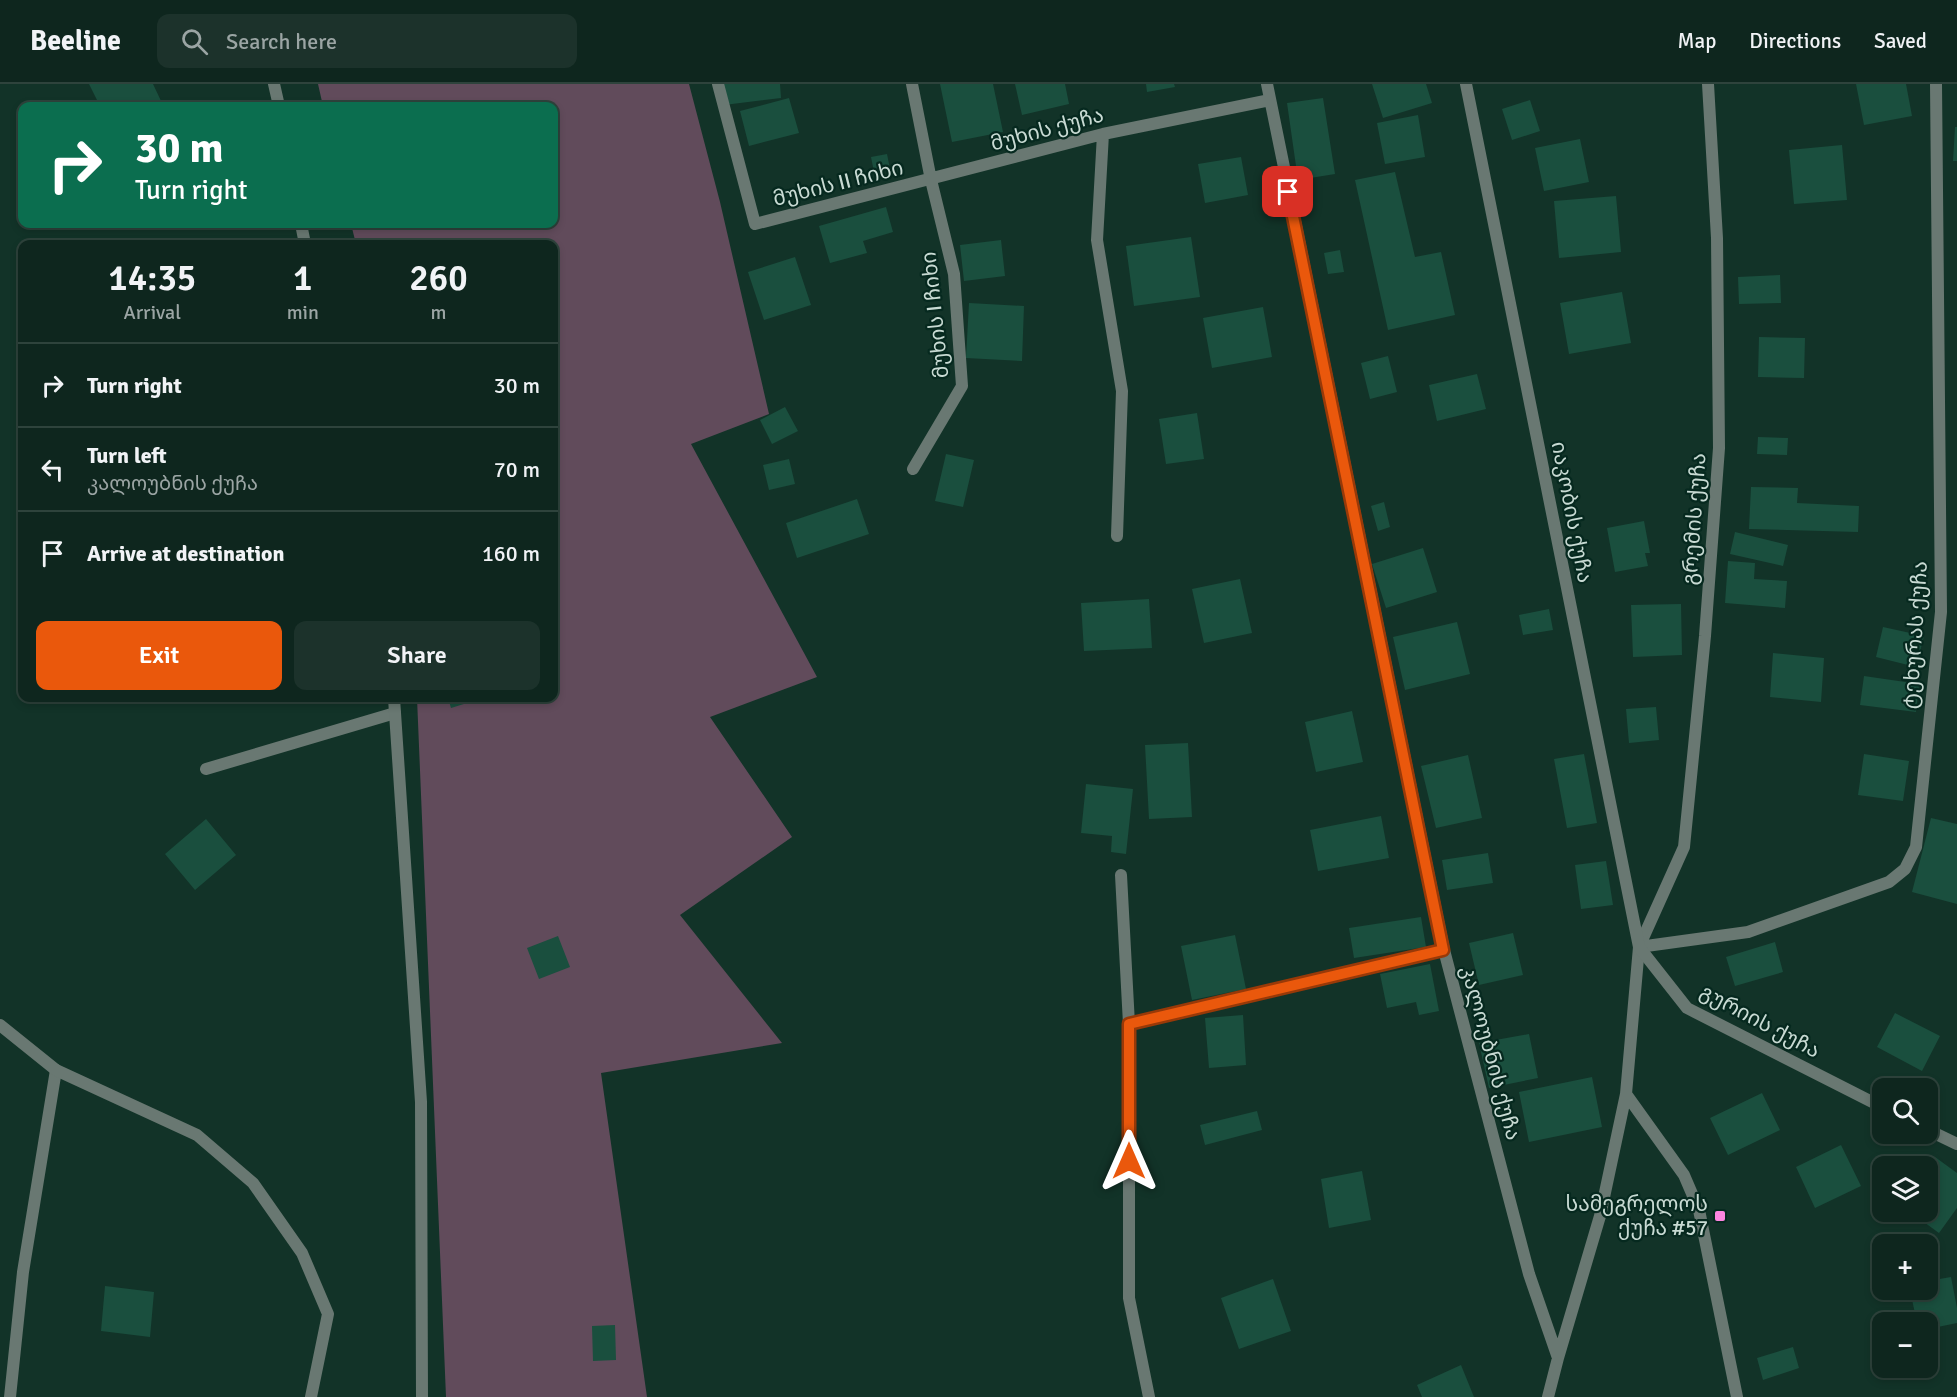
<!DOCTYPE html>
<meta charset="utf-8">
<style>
:root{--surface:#0e261e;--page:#1c322b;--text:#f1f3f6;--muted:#9ba5a4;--line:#2e433c;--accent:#ea580c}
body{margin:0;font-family:Signika,"Noto Sans Georgian",sans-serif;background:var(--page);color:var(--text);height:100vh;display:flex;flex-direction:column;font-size:22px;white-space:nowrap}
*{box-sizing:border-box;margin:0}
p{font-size:20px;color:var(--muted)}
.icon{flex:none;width:33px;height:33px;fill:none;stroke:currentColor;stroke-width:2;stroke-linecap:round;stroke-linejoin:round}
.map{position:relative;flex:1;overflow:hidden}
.side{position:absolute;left:18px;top:156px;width:540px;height:462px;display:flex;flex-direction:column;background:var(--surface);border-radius:12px;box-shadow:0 3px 9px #0003,0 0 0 2px var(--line)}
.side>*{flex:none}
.banner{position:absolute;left:18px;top:18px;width:540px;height:126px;border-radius:12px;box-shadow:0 3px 9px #0003,0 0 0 2px var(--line);background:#0b6e4f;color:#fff;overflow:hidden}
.controls{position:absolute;left:1872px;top:994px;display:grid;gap:12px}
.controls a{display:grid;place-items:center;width:66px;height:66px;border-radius:12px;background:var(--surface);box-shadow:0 3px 9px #0003,0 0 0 2px var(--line);font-size:30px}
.pin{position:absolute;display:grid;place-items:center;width:51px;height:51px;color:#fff;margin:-26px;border-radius:12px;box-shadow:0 3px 9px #0006}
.me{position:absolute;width:66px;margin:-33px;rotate:0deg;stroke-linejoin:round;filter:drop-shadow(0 0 4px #0008)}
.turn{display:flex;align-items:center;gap:21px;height:126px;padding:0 18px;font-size:27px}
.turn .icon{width:78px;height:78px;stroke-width:2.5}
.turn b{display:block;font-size:42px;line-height:51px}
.eta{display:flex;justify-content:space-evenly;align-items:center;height:102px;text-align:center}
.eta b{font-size:36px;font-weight:600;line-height:42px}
.primary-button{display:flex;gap:12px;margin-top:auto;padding:12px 18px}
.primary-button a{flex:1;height:69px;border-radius:12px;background:var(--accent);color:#fff;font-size:24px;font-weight:600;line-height:69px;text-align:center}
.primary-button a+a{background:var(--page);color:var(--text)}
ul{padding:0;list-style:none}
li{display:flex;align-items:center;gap:18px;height:84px;padding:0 18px;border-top:2px solid var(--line)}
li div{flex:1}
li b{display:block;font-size:22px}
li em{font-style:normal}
header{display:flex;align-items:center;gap:36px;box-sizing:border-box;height:84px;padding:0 30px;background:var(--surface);border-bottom:2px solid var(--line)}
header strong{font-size:28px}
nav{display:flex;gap:33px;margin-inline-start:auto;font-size:21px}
.search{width:420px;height:54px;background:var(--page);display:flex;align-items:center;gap:15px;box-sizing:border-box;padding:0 21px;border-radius:12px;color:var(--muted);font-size:22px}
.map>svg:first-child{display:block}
</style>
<header>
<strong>Beeline</strong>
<div class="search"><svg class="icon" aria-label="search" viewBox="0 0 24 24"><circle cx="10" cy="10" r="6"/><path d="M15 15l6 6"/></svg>Search here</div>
<nav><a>Map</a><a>Directions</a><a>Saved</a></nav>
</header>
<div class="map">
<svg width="1957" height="1313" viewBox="0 0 1957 1313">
<rect width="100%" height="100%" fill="#123328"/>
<path fill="#614b5b" d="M318,0H689L720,118L769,330L691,360L817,593L710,633L792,753L680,831L782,959L601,989L647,1313H446L417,614H554V160H356L351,140H554V22H323Z"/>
<path fill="#1a4f3e" d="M89,0H153L162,19L155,22H100Z
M721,0H780L781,14L724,21Z
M940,0H993L1003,48L952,58Z
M1015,0H1065L1069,20L1022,31Z
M1146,0H1174L1175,3L1147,8Z
M1372,0H1426L1432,19L1383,34Z
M1856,0H1906L1912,32L1864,41Z
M789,14L799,49L749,62L740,27Z
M1323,14L1335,90L1298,96L1287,19Z
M1530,16L1540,47L1512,56L1502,25Z
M1418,31L1425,73L1385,80L1377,39Z
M1955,43H1957V77H1953Z
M1580,55L1589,98L1544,107L1535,64Z
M1842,61L1847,116L1794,120L1789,66Z
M887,70L890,85L874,88L871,73Z
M1241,73L1248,111L1205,119L1198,80Z
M1395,88L1415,173L1441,168L1455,231L1388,246L1355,96Z
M1616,112L1621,168L1559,174L1554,117Z
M886,123L893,148L863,157L867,169L830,179L819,142Z
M1191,153L1200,213L1134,222L1126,162Z
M1001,156L1005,192L964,197L960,161Z
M1340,166L1344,188L1328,190L1324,169Z
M795,173L811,221L764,236L748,188Z
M1780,191L1781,219L1739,220L1738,193Z
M1622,208L1631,259L1569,270L1560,219Z
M969,219L1024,222L1022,277L966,274Z
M1263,223L1272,273L1212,284L1203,234Z
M1759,253L1805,254L1804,294L1758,293Z
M1388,272L1397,308L1370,315L1361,279Z
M1477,290L1486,325L1437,337L1429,301Z
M785,323L798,347L772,360L760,336Z
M1197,329L1204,375L1166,380L1159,335Z
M1758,353L1788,354L1787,371L1757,370Z
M946,370L974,376L963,423L935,417Z
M789,375L795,400L769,406L763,381Z
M1751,403L1798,404L1797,419L1859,422L1858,448L1749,445Z
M857,415L869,450L797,474L786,439Z
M1384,418L1390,443L1378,447L1371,422Z
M1644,437L1650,469H1645L1648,482L1615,488L1607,444Z
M1735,448L1788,461L1783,482L1730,470Z
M1423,464L1437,508L1386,524L1372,480Z
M1728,477L1755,479L1754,495L1787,497L1785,524L1725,519Z
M1240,495L1252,549L1204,559L1192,505Z
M1149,515L1152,564L1084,567L1081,519Z
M1681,520L1682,571L1633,573L1631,521Z
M1549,525L1553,546L1523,551L1519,531Z
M1457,538L1470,590L1405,606L1393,553Z
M1883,543L1924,552L1916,583L1876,573Z
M1773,569L1824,574L1821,618L1770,613Z
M1864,592L1919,600L1916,628L1860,621Z
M448,614H483L451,624Z
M1656,623L1659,656L1629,659L1626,625Z
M1352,627L1363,678L1316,688L1305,638Z
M1188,659L1192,733L1149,735L1145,661Z
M1584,670L1597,739L1567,744L1554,675Z
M1864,670L1909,677L1903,717L1858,711Z
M1468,671L1482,734L1436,744L1421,682Z
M1086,700L1133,705L1126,770L1111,768L1112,752L1081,749Z
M1381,732L1389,774L1318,787L1310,746Z
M1931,734L1957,740V820L1912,808Z
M206,735L236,771L195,806L165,770Z
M1488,769L1493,799L1447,806L1442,776Z
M1606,777L1613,821L1581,825L1575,781Z
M1421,833L1426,863L1354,874L1349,844Z
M1513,849L1523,891L1479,901L1469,859Z
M1235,851L1246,905L1192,916L1181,862Z
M558,852L570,883L539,895L527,864Z
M1775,858L1783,888L1735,902L1726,873Z
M1430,880L1439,927L1419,931L1416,918L1387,924L1380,890Z
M1895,929L1940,952L1922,987L1877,963Z
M1243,931L1246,981L1209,984L1205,934Z
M1529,950L1538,994L1489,1004L1479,959Z
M1592,993L1602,1043L1529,1058L1519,1008Z
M1762,1009L1780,1046L1728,1071L1710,1034Z
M1257,1027L1262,1046L1205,1061L1200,1041Z
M1841,1061L1861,1102L1815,1124L1796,1083Z
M1935,1073L1957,1089V1124L1939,1149L1910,1128H1928V1083Z
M1362,1087L1371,1136L1329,1144L1321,1095Z
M1951,1193L1957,1224V1239L1928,1245V1239H1917L1910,1206H1928V1197Z
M1273,1195L1291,1247L1239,1265L1221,1214Z
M105,1202L154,1208L150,1253L101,1247Z
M615,1241L616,1276L593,1277L592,1242Z
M1793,1263L1799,1284L1763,1296L1757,1274Z
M1461,1281L1474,1313H1422L1417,1301Z"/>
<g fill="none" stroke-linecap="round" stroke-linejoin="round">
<path stroke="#697872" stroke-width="12" d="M206,685L395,629
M1121,791L1129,940L1444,866
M10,1313L23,1188L56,986"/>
<path stroke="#697872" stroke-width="12" d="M274,0L279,22
M718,0L755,140L1103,50L1270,16
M912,0L931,96L954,190L962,302L913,385
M1267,0L1444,866L1529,1190L1558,1274
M1708,0L1717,154L1719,364L1705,552L1684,763L1639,863L1626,1010L1684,1091L1699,1126L1737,1313
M1103,50L1097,156L1122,307L1117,452
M301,140L305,160
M394,614L421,1018L422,1313
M1639,863L1748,848L1889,798L1905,785L1916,763L1941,528L1936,0
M1129,940V1214L1149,1313
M0,941L56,986L197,1051L253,1099L302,1169L328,1230L311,1313
M1548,1313L1558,1274L1600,1132L1626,1010"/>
<path stroke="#697872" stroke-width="12" d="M1466,0L1639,863L1687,924L1882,1023
M1928,1046L1957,1060"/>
</g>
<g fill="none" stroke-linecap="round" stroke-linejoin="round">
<g stroke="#983908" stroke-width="15">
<path id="route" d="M1129,1077V940L1443,866L1288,108"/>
</g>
<use href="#route" stroke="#ea580c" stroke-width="10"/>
</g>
<rect fill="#fe85e0" stroke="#06291f" stroke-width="2" x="1714" y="1126" width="12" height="12" rx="3"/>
<g text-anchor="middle" stroke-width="4.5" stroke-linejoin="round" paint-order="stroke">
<g font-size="21" fill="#c8dad3" stroke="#06291f">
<text transform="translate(1047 45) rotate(-15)" y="7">მუხის ქუჩა</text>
<text transform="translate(838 99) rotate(-14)" y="7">მუხის II ჩიხი</text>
<text transform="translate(935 231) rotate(-96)" y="7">მუხის I ჩიხი</text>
<text transform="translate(1572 428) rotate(79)" y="7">იაკობის ქუჩა</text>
<text transform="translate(1694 435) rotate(-86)" y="7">გრემის ქუჩა</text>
<text transform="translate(1915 551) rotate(-86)" y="7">ტეხურას ქუჩა</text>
<text transform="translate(1760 937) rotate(28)" y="7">გურიის ქუჩა</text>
<text transform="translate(1491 969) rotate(75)" y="7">კალოუბნის ქუჩა</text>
</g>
<g font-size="21" fill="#c8dad3" stroke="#06291f" text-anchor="end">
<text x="1708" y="1127">სამეგრელოს<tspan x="1708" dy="24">ქუჩა #57</tspan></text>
</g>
</g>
</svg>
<div class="controls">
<a><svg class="icon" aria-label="search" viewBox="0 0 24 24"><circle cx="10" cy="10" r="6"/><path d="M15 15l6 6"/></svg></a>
<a><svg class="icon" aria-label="layers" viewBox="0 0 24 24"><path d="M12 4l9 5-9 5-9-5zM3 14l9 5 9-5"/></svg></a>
<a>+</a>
<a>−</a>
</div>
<div class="pin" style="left:1288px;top:108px;background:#d93025"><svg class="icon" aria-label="arrive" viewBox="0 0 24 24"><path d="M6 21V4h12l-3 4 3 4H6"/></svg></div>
<svg class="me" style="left:1129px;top:1077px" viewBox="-20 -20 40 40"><path d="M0-17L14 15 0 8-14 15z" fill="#ea580c" stroke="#fff" stroke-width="4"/></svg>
<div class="banner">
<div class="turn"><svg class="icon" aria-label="right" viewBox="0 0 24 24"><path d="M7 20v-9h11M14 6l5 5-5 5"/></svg><div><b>30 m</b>Turn right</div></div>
</div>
<section class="side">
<div class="eta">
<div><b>14:35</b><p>Arrival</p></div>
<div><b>1</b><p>min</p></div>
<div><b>260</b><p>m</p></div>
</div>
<ul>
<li><svg class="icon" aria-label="right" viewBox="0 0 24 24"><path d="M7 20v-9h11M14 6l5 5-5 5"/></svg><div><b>Turn right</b></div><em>30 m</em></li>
<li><svg class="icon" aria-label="left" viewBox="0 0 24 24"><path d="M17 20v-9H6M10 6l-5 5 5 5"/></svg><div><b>Turn left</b><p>კალოუბნის ქუჩა</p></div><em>70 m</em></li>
<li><svg class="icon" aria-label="arrive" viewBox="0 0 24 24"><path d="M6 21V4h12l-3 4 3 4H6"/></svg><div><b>Arrive at destination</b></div><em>160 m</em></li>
</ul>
<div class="primary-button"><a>Exit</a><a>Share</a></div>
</section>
</div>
